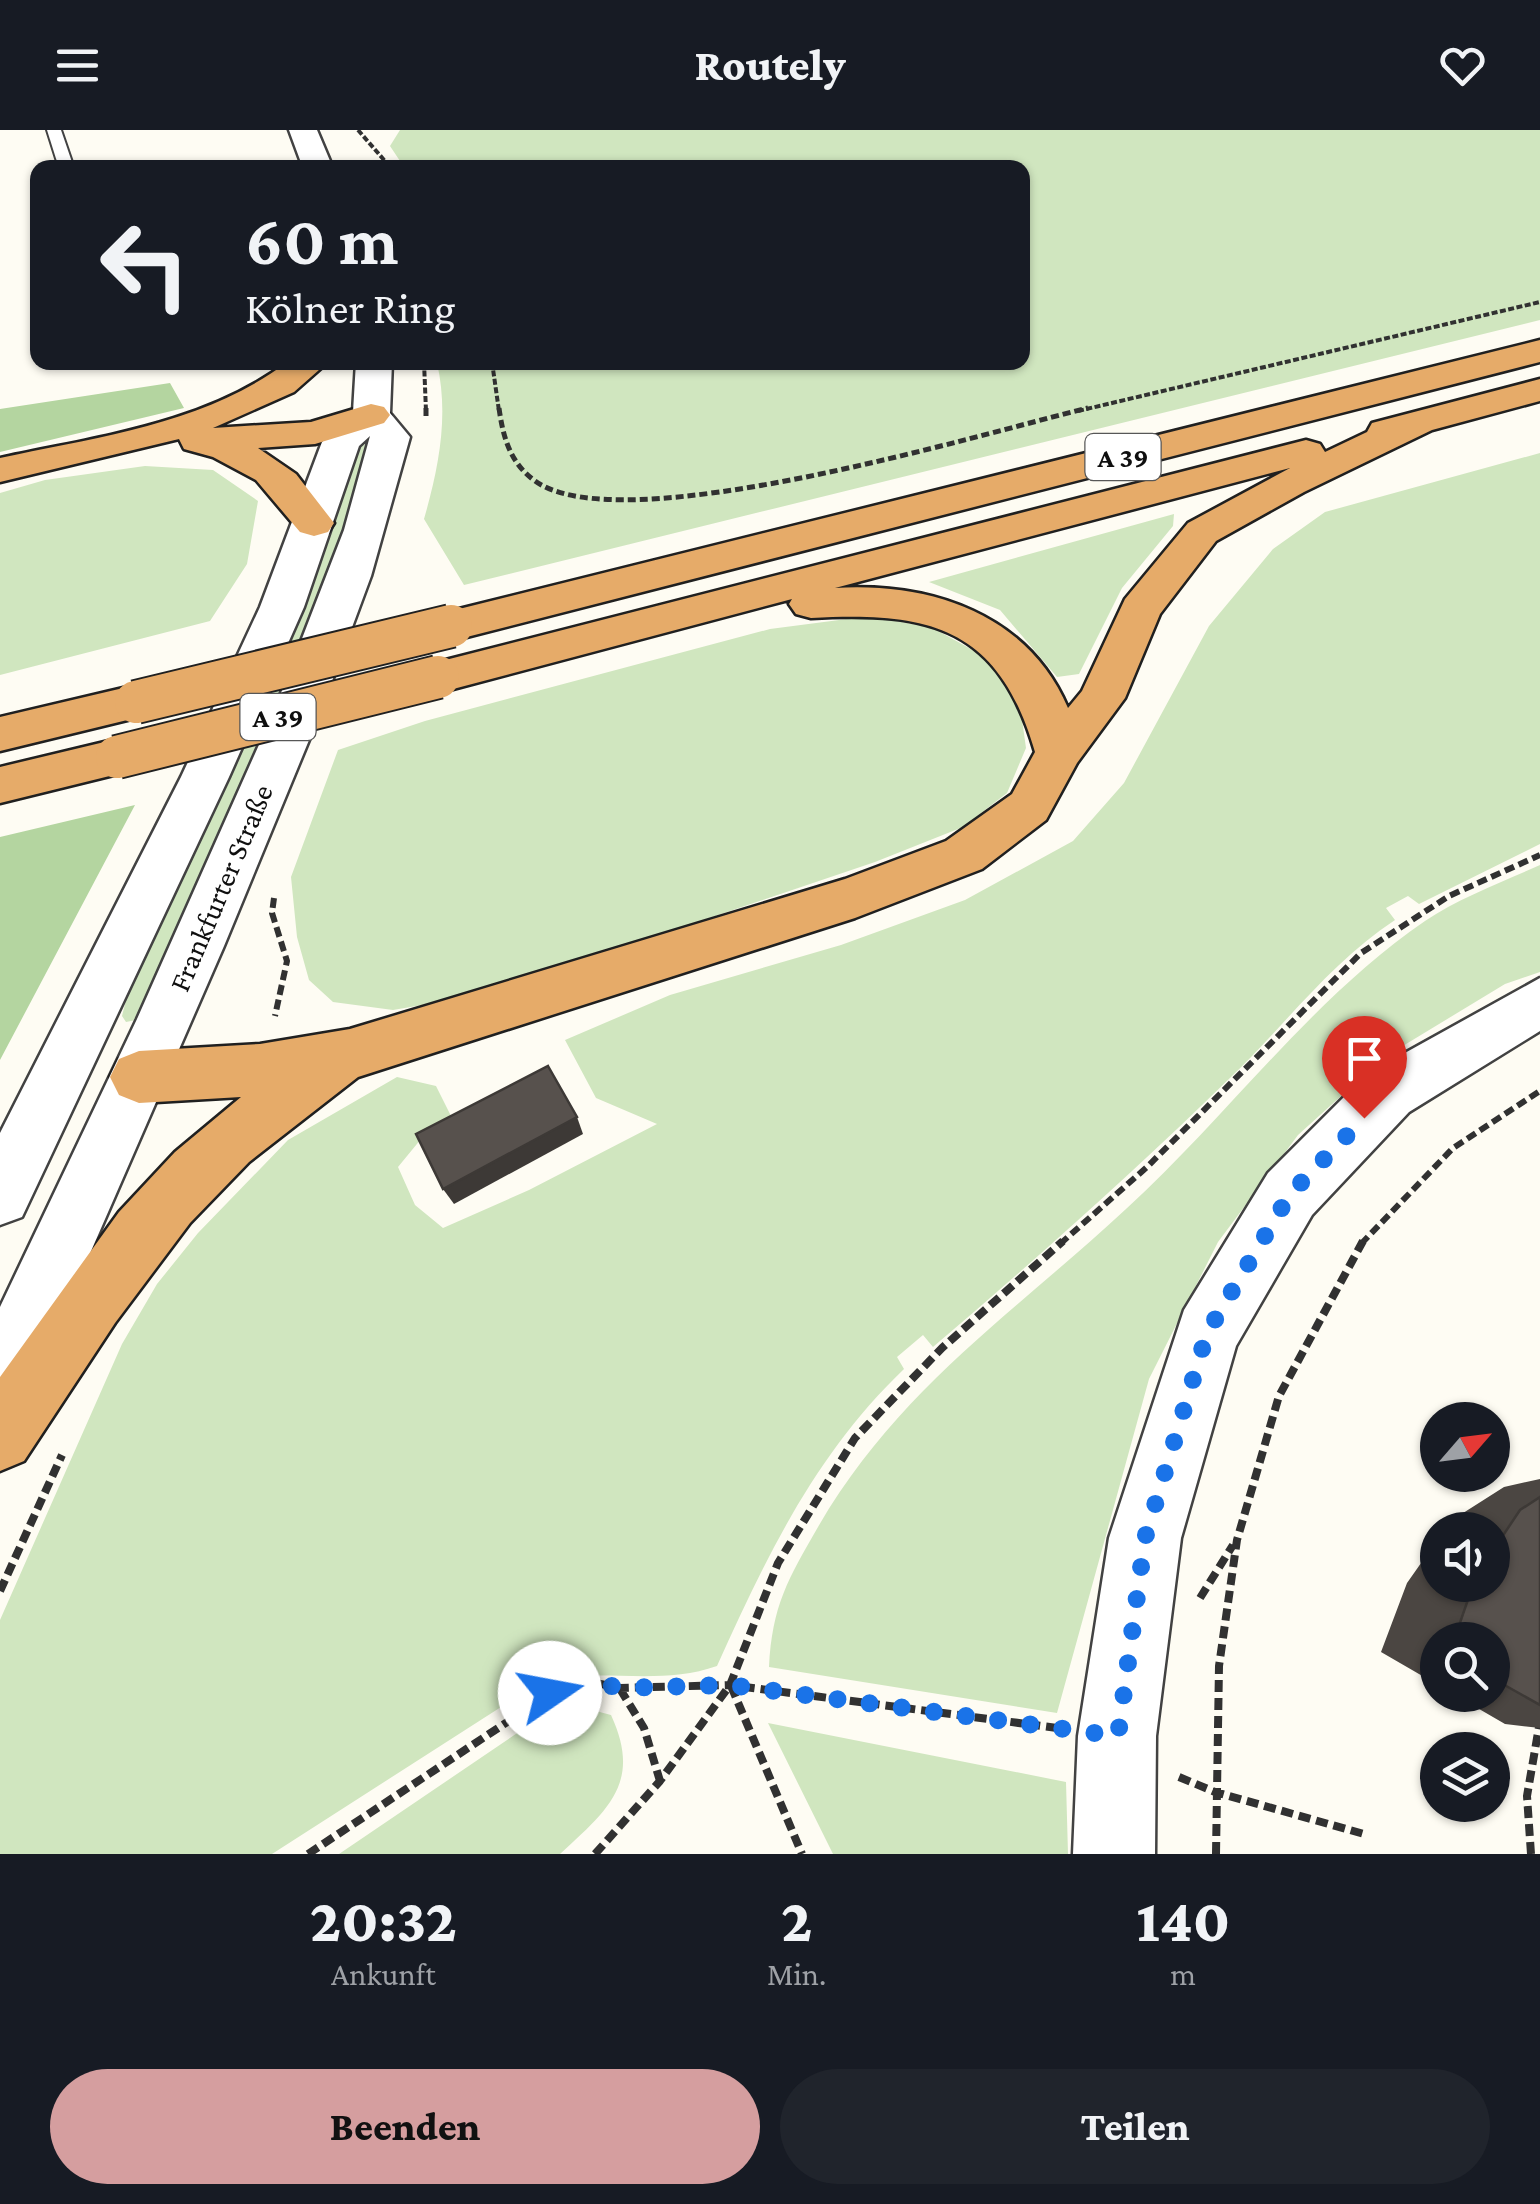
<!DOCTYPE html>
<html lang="de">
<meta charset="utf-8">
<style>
:root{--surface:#171b24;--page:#20242c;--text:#f1f3f6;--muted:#9ea1a6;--accent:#d59e9f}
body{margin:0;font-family:"Crimson Pro",serif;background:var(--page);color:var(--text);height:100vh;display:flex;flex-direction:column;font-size:38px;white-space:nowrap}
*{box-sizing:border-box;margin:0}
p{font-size:32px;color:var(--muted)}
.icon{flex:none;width:55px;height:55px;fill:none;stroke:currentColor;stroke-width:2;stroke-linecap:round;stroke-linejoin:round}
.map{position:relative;height:1724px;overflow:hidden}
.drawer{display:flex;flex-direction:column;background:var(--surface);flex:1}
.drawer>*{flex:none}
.guide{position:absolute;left:30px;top:30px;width:1000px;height:210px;border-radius:20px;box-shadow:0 2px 8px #0004;background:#171b24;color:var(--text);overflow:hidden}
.needle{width:65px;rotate:62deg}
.tools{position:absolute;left:1420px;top:1272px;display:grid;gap:20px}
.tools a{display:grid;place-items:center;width:90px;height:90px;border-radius:50%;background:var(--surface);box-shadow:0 2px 8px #0004;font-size:50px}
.pin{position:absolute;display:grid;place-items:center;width:85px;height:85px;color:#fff;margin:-102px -42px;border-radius:50% 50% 50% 0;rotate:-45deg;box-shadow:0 0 10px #0007}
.pin .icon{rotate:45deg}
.me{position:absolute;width:110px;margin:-55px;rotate:78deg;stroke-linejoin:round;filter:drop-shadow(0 0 8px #0008)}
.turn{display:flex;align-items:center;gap:35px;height:210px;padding:0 50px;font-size:45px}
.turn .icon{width:130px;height:130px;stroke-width:2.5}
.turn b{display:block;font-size:70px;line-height:85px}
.eta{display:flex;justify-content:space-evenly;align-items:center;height:170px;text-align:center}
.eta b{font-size:60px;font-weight:800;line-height:70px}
.button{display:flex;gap:20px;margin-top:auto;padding:20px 50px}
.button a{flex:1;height:115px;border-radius:60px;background:var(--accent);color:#111;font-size:40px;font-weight:800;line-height:115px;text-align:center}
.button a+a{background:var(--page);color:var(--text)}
header{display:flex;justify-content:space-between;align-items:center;height:130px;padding:0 50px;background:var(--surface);font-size:45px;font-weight:800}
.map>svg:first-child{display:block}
</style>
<header><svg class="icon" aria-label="menu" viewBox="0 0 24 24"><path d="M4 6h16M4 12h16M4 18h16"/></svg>Routely<svg class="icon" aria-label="heart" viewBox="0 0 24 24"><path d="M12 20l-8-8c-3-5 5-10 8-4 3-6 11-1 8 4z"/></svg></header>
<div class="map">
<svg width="1540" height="1724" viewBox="0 0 1540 1724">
<rect width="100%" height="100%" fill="#fefcf3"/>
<path fill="#d0e6bf" d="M400,0H1540V190L464,455L424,389C439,337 449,285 437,233L1022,232V38L404,37L390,16Z
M362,314L368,315L365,346L314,483L140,883L136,890L126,892L122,886L130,854L297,489L334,396L356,318Z
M1540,323V714L1419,774L1408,766L1386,778L1395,790C1331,832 1286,894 1231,947C1135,1041 1035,1130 933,1217L923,1205L897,1227L904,1239C816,1323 766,1427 717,1536C661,1556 601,1538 543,1550L272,1724H0V1490L122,1214L157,1154L198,1103L288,1010L397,947L436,956L454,992L421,1009L398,1037L415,1075L443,1098L529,1060L657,994L596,968L565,910L670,865L841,815L965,770L1073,711L1124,653L1209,496L1273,419L1325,382Z
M145,336L213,340L258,371L247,434L210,491L0,545V363L45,350Z
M1174,384L1173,396L1122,458L1079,544L1057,547L1000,480L929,452Z
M870,486L933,498L987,528L1019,568L1026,618L1007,663L963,697L875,732L481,865L393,880L333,872L309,850L297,807L291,747L338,620L425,591L770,499Z
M1540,735V842L1505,854L1383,928L1298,1005L1218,1112L1149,1249L1057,1583L769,1537C772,1476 788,1449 818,1397C898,1259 1013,1184 1126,1079C1227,987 1311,869 1425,791C1459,768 1502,752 1540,735Z
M577,1576L611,1585C642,1652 609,1679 560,1724H339L538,1589Z
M768,1593L1066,1652L1068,1724H833Z"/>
<path fill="#b4d5a0" d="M170,253L184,278L0,322V279Z
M135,675L0,930V707Z"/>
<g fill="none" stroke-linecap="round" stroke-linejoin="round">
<g stroke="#424242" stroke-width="4">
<path id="service" d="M47,0H61L74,38H59Z"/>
</g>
<g stroke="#424242" stroke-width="5">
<path id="minor" d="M1540,848V901L1409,982L1312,1085L1236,1216L1181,1408L1156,1606L1155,1724H1073L1078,1606L1109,1408L1184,1180L1268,1043L1367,944Z"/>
</g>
<g stroke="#424242" stroke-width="5">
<path id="tertiary" d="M289,0H317L333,38H303Z
M356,232H392L390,283L410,307L371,446L321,581L224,816L24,1275L0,1284V1177L137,889L274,581L344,400L370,306L359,316L304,477L229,647L22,1087L0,1095V1003L181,647L260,477L322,312L353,282Z"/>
</g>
<g stroke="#202020" stroke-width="5">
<path id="motorway" d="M1540,210V232L451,511L436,507L429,496L436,485L451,481Z
M287,232H328L294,262L213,298L311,292L371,274L384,277L390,285L384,293L315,314L258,318L296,344L334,393L328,402L314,406L300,402L256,350L213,327L184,319L179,309L0,352V328C96,307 206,294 287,232Z
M1540,249V271L1432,300L1304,362L1216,411L1160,484L1125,568L1077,633L1046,690L982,739L855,788L358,947L249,1032L190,1093L115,1193L24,1331L0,1341V1247L119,1082L175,1022L241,967L139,973L119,965L110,947L119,929L139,921L260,914L350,899L845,749L946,711L1012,664L1035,622C999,498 931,481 811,488L796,484L789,474L792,469L438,563L422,558L415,547L422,536L1306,310L1320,314L1325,322L1367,302L1372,293ZM1290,338L1188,393L1125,469L1082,561L1068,578C1028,484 931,452 835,458Z
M136,555L152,560L159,572L152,584L0,621V587Z
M117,609L134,614L141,627L134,640L0,673V637Z"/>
</g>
<path stroke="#313131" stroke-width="4" stroke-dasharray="6 2.5" stroke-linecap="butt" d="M358,0L391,38
M424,232L426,281
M492,232L499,281
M1078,281L1540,172"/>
<path stroke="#313131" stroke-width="5" stroke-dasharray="8 4" stroke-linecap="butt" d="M426,278V286
M499,278C503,307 510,333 535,351C621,413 980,304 1088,278"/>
<path stroke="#313131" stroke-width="6" stroke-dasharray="10 5" stroke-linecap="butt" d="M274,768L272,783L287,831L275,886
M1060,1114L1147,1037L1361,823L1449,766L1540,725
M1361,1114L1453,1018L1540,961"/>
<path stroke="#313131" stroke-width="8" stroke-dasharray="12 6" stroke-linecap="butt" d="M0,1461L62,1325
M1200,1468L1233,1415
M731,1556L802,1724
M620,1559L644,1598L660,1651
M1179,1647L1215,1662L1364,1704
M308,1724L551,1563L587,1551L620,1558L730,1555L1057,1598
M595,1724L660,1651L730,1555L778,1433L855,1308L942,1218L1063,1111
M1216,1724L1219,1536L1237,1410L1279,1266L1363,1111
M1531,1724L1527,1666L1540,1591"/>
<use href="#service" fill="#fff" fill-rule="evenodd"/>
<use href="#minor" fill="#fff" fill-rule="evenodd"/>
<use href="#tertiary" fill="#fff" fill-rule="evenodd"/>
<use href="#motorway" fill="#e6ab69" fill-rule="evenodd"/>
<g stroke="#202020" stroke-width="46" stroke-linecap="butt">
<path id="motorway-bridge" d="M136,572L451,496
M117,627L438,547"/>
</g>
<use href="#motorway-bridge" stroke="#e6ab69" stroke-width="42"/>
</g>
<path fill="#4b4642" d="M1540,1349V1598L1505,1594L1455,1565H1492V1510H1438V1555L1381,1522L1407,1453L1438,1409V1455H1492V1400H1444L1449,1392L1504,1357Z"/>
<path fill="#3d3936" d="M577,987L583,1004L454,1074L443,1059Z"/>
<path fill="#57514d" stroke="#3d3936" stroke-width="2.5" d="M548,936L577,987L443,1059L416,1004Z
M1540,1367V1575L1492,1548V1510H1454L1473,1455H1492V1422L1520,1380Z"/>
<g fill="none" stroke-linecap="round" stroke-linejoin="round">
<path stroke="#1a73e8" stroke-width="18" stroke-dasharray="0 32.4" d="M550,1563L587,1550L620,1558L730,1555L1118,1606L1145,1408L1207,1203L1290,1064L1364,988"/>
</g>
<g text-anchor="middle" stroke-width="10" stroke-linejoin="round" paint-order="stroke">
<g fill="#fff" stroke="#575757" stroke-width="2.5">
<rect x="1085.5" y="304" width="75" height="46" rx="8"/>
<rect x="240.5" y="564" width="75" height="46" rx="8"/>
</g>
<g font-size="28" font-weight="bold" fill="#0f0f0f">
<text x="1123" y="337">A 39</text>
<text x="278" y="597">A 39</text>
</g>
<g font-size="30" fill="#0f0f0f" stroke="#fff">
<text transform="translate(221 758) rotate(-67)" y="10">Frankfurter Straße</text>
</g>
</g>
</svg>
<div class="tools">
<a><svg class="needle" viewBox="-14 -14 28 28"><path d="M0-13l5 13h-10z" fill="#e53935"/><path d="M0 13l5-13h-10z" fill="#9ea1a6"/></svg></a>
<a><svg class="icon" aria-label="sound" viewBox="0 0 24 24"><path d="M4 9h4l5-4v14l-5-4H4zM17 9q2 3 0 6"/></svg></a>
<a><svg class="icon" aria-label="search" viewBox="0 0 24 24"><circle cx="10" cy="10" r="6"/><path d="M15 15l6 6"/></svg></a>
<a><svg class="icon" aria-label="layers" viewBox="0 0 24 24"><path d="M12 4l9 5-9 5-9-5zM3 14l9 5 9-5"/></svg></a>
</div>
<div class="pin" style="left:1364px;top:988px;background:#d93025"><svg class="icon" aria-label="arrive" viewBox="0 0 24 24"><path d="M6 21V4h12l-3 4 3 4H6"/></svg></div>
<svg class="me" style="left:550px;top:1563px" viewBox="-20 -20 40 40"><circle r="19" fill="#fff"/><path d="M0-13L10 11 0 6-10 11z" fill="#1a73e8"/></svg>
<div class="guide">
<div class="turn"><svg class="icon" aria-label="left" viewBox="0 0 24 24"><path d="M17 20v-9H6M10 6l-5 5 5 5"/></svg><div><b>60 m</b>Kölner Ring</div></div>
</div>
</div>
<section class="drawer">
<div class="eta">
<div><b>20:32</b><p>Ankunft</p></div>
<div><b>2</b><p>Min.</p></div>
<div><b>140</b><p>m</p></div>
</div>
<div class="button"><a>Beenden</a><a>Teilen</a></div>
</section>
